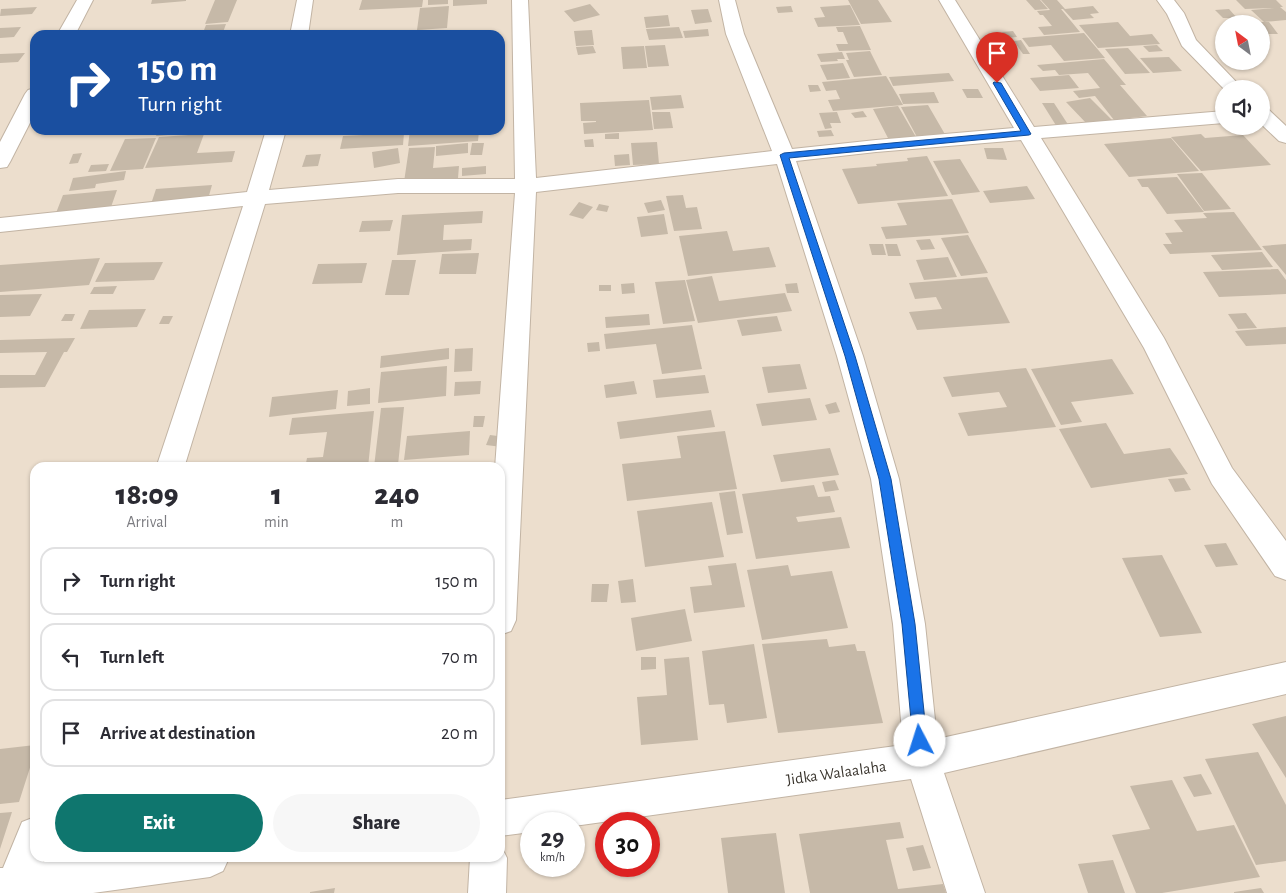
<!DOCTYPE html>
<style>
:root{--surface:#fff;--page:#f7f7f7;--text:#2b2b33;--muted:#7c7c81;--line:#e1e1e2;--accent:#0f766e}
body{margin:0;font-family:"Alegreya Sans",sans-serif;background:var(--page);color:var(--text);height:100vh;display:flex;flex-direction:column;font-size:19px;white-space:nowrap}
*{box-sizing:border-box;margin:0}
p{font-size:16px;color:var(--muted)}
.icon{flex:none;width:28px;height:28px;fill:none;stroke:currentColor;stroke-width:2;stroke-linecap:round;stroke-linejoin:round}
.map{position:relative;flex:1;overflow:hidden}
.drawer{position:absolute;left:30px;top:462px;width:475px;height:400px;display:flex;flex-direction:column;background:var(--surface);border-radius:15px;box-shadow:0 1px 4px #0004}
.drawer>*{flex:none}
.hud{position:absolute;left:30px;top:30px;width:475px;height:105px;border-radius:15px;box-shadow:0 1px 4px #0004;background:#1a4fa0;color:#fff;overflow:hidden}
.needle{width:32px;rotate:328deg}
.controls{position:absolute;left:1215px;top:15px;display:grid;gap:10px}
.controls a{display:grid;place-items:center;width:55px;height:55px;border-radius:50%;background:var(--surface);box-shadow:0 1px 4px #0004;font-size:25px}
.speed{position:absolute;left:520px;top:812px;display:flex;gap:10px;font-size:25px;font-weight:700;text-align:center}
.speed>*{display:grid;place-content:center;width:65px;height:65px;border-radius:50%;background:var(--surface);box-shadow:0 1px 4px #0004;line-height:1}
.speed small{font-size:12px;font-weight:400}
.speed .limit{border:8px solid #d22;background:#fff;color:#111}
.pin{position:absolute;display:grid;place-items:center;width:42px;height:42px;color:#fff;margin:-51px -21px;border-radius:50% 50% 50% 0;rotate:-45deg;box-shadow:0 0 5px #0007}
.pin .icon{rotate:45deg}
.me{position:absolute;width:55px;margin:-28px;rotate:355deg;stroke-linejoin:round;filter:drop-shadow(0 0 4px #0008)}
.turn{display:flex;align-items:center;gap:18px;height:105px;padding:0 25px;font-size:22px}
.turn .icon{width:65px;height:65px;stroke-width:2.5}
.turn b{display:block;font-size:35px;line-height:42px}
.eta{display:flex;justify-content:space-evenly;align-items:center;height:85px;text-align:center}
.eta b{font-size:30px;font-weight:800;line-height:35px}
.action{display:flex;gap:10px;margin-top:auto;padding:10px 25px}
.action a{flex:1;height:58px;border-radius:30px;background:var(--accent);color:#fff;font-size:20px;font-weight:800;line-height:58px;text-align:center}
.action a+a{background:var(--page);color:var(--text)}
ul{padding:0;list-style:none}
li{display:flex;align-items:center;gap:15px;height:68px;margin:0 10px 8px;padding:0 15px;border:2px solid var(--line);border-radius:15px}
li div{flex:1}
li b{display:block;font-size:19px}
li em{font-style:normal}
.map>svg:first-child{display:block}
</style>
<div class="map">
<svg width="1286" height="893" viewBox="0 0 1286 893">
<rect width="100%" height="100%" fill="#ecdecd"/>
<path fill="#c6b9a8" d="M152,0H186V1L151,4Z
M215,0H237L228,22L205,24Z
M362,0H423L422,7L359,10Z
M428,0H448V4L428,5Z
M453,0H487V4L453,6Z
M848,0H878L892,22L861,24Z
M1026,0H1040L1048,9L1035,10Z
M1041,0H1057L1065,9L1093,6L1099,13L1090,14L1094,18L1073,20L1063,9H1061L1080,32L1044,35L1038,27L1052,26L1043,15H1040L1037,11L1050,10Z
M1236,0H1276L1283,7H1280L1286,12V20L1264,22L1251,10L1275,8L1245,9Z
M590,4L600,15L574,22L564,11Z
M850,5L860,25L818,27L814,18L825,17L820,7Z
M449,6L447,28L417,30L420,8Z
M791,6L793,12L778,13L776,7Z
M37,7L32,14L0,16L1,9Z
M708,9L712,22L695,24L691,10Z
M1229,9L1237,18H1223L1215,10Z
M668,15L670,26L646,28L644,17Z
M1118,22L1130,36L1152,34L1160,44L1098,48L1079,25Z
M1261,22H1269L1278,34H1261Z
M226,24L222,35H202L206,25Z
M860,26L871,50L839,51L836,44H848L843,32H838L836,27Z
M21,27L14,37L0,38V28Z
M679,27L683,38L649,40L646,29Z
M708,29L709,36L685,38L683,31Z
M455,30L454,35H418V32Z
M592,30L594,45L576,46L574,31Z
M1013,31L1017,37L1006,38L1002,32Z
M1084,33L1105,58L1064,61L1051,45L1029,47L1022,38Z
M1021,40L1030,54H1023L1014,41Z
M665,45L669,66L648,67L645,46Z
M1157,45L1163,51L1149,52L1143,46Z
M593,46L596,53L578,55L576,47Z
M644,46L647,68L623,69L621,47Z
M1128,48L1150,73L1125,74L1105,49Z
M870,51L882,75L854,77L846,60H849L846,53Z
M842,52L845,59H837L838,61L821,62L817,54Z
M25,53L18,62L0,63V54Z
M1169,57L1182,71L1153,73L1140,58Z
M1104,59L1126,85H1120L1147,116L1114,120L1095,96L1079,98L1073,91L1100,88L1088,73L1059,75L1055,70L1043,71L1037,65Z
M843,63L850,78L827,80L820,65Z
M949,73L954,81L893,86L889,77Z
M1069,75L1079,88L1040,91L1030,78Z
M886,76L903,105L833,111L828,100L840,99L836,90L826,91L822,82Z
M808,85H818L821,91L810,92Z
M962,89H978L983,98H967Z
M934,92L939,103L903,104L899,94Z
M681,95L684,108L652,110L650,97Z
M1090,98L1112,120L1087,124L1066,102Z
M649,100L653,130L584,134L583,123L596,122V121H581L580,103Z
M1042,103H1054L1069,126L1057,127Z
M928,105L946,136L918,139L901,107Z
M898,106L916,137L889,140L873,109Z
M863,111L867,117L855,118L851,113Z
M652,112H670L673,128L654,129Z
M837,112L841,123H830L832,128L825,129L819,113Z
M158,130H180L179,134L156,136Z
M410,130L479,131L478,141L408,146Z
M831,130L834,136L819,137L817,131Z
M404,133L403,145L340,149L343,136Z
M619,133V139H605V134Z
M204,134L197,153L235,151L232,162L145,168L159,137Z
M1201,134L1205,138L1243,135L1271,165L1201,171L1171,137Z
M156,138L143,169L110,171L125,139Z
M1171,138L1199,171L1129,177L1104,144Z
M593,139L594,147H585L584,140Z
M657,142L659,164L633,165L631,143Z
M468,143V153L436,156V146Z
M472,143H484L482,155H470Z
M435,147L433,168L459,166L458,178L404,182L409,148Z
M398,148L400,163L374,168L372,152Z
M984,148H1003L1007,160L987,159Z
M82,153L78,163L69,164L73,154Z
M321,154L318,166L302,167L306,155Z
M629,154L630,165L615,166L614,155Z
M927,156L948,196L858,204L842,169L877,166L876,164L908,161L907,158Z
M960,159L980,192L952,195L933,161Z
M109,164L106,171L88,172L91,165Z
M486,166V174L462,176V168Z
M126,171L124,180L96,184L95,188L69,191L73,178Z
M1202,173L1231,209L1204,211L1177,174Z
M1177,177L1204,212L1167,214L1148,187H1142L1137,179Z
M212,185L208,199L151,204L156,189Z
M1027,186L1035,199L990,203L983,191Z
M117,190L111,207L56,213L63,195Z
M683,195L686,208L697,207L702,229L674,231L666,196Z
M952,199L969,233L886,239L881,227L907,225L897,203Z
M661,200L665,210L648,213L644,203Z
M579,202L593,207L583,219L569,215Z
M599,204L609,206L607,212L596,210Z
M483,211L482,223L444,225L443,240L472,239L471,250L397,255L402,215Z
M1234,212L1262,250L1170,254L1163,244H1172L1165,233L1183,232L1174,220L1207,218L1203,213Z
M664,214L668,234L641,237L637,217Z
M393,220L390,231L359,232L362,221Z
M727,231L733,251L769,247L776,267L688,276L679,236Z
M968,235L988,273L961,276L941,238Z
M930,239L935,249L921,250L916,240Z
M869,244H883L886,255H872Z
M885,244H897L901,256H888Z
M1286,244V275L1262,246Z
M1262,252L1273,267L1222,270L1211,255Z
M479,253L476,274H439L442,254Z
M948,257L957,277L924,280L916,260Z
M100,258L89,285L0,292V265Z
M392,260H416L409,295H385Z
M163,262L154,280L95,282L105,263Z
M367,263L362,283L312,284L318,264Z
M1278,269L1286,280V294L1219,297L1203,272Z
M712,276L719,301L785,293L792,311L698,323L686,280Z
M987,277L1010,323L917,330L909,312L942,309L936,297L915,299L909,283Z
M685,280L695,321L663,324L655,282Z
M634,283L635,293L622,294L621,284Z
M797,283L799,293H787L785,284Z
M599,285H611V291H599Z
M117,286L113,294H90L94,287Z
M42,294L30,316L0,317V295Z
M146,309L137,327L80,329L89,310Z
M1246,313L1257,328L1238,329L1228,314Z
M65,314H75L72,321H61Z
M649,314L650,325L606,328L605,317Z
M163,316H173L169,324H159Z
M777,316L782,331L742,336L737,320Z
M692,325L702,369L662,374L656,344L606,349L604,334Z
M1286,327V344L1246,346L1235,331Z
M75,338L67,352H64L45,387L0,388V375H35L47,352L0,353V340Z
M599,342L600,351L588,352L587,343Z
M449,348V359L380,368L381,356Z
M473,348L472,371L454,372L455,349Z
M1112,359L1134,394L1071,402L1082,422L1061,425L1031,369Z
M800,364L807,389L768,393L762,367Z
M447,366L446,396L378,403L381,372Z
M1026,368L1056,427L968,436L958,413L1007,407L999,392L952,397L943,377Z
M705,375L709,393L656,398L653,380Z
M481,381L480,394L454,396L455,382Z
M634,381L637,394L606,398L604,385Z
M370,388V404L347,406L348,391Z
M338,390L336,409L269,417L272,397Z
M810,398L817,420L762,426L756,404Z
M836,402L840,412L829,414L825,405Z
M404,407L398,465L374,467L381,408Z
M711,410L715,427L620,439L617,422Z
M374,411L368,467L305,468L307,458L323,457L327,432L289,435L292,418Z
M474,416H485L483,427H473Z
M1106,423L1124,454L1170,448L1188,474L1091,488L1059,429Z
M470,431L469,455L404,460L407,436Z
M725,431L737,489L627,501L622,464L681,458L677,436Z
M490,435L505,437L502,447L486,445Z
M830,448L839,475L781,482L773,455Z
M1184,478L1191,490L1175,492L1168,479Z
M835,480L839,490L825,492L822,482Z
M814,485L818,497L830,496L835,512L796,517L798,522L841,517L850,548L756,559L742,494Z
M735,491L743,533L727,535L719,493Z
M712,502L724,557L645,567L637,511Z
M1226,543L1238,565L1216,567L1204,545Z
M1162,555L1202,633L1160,637L1122,558Z
M736,563L745,607L694,613L690,587L712,585L708,566Z
M788,565L791,576L832,571L848,628L762,640L747,570Z
M633,579L636,602L621,603L618,581Z
M592,584H609L607,602H591Z
M685,609L692,641L636,651L631,618Z
M827,639L829,647L855,644L857,651H865L883,723L778,733L762,644Z
M754,644L767,718L727,723L724,704L709,705L702,651Z
M641,657H656V669L641,670Z
M689,657L698,740L641,745L637,697L667,695L664,659Z
M1286,716V778L1252,724Z
M35,745V752L19,802L0,804V749Z
M1258,752L1286,805V861L1256,865L1205,759Z
M1201,774L1212,794L1194,797L1183,777Z
M1172,780L1197,831L1234,825L1260,877L1162,893H1136L1112,835L1150,829L1130,786Z
M12,812L0,849V813Z
M900,822L904,838L886,840L898,889L943,884L946,893H810L799,834Z
M776,833L785,893H728L721,838Z
M923,845L931,868L913,871L906,848Z
M1113,860L1125,893H1088L1078,864Z
M335,888L334,893H310V892Z
M1261,888L1264,893H1234V892Z"/>
<g fill="none" stroke-linecap="round" stroke-linejoin="round">
<g stroke="#c2b4a4" stroke-width="2">
<path id="street" d="M77,0H93L75,35H57Z
M297,0H313L308,35H290Z
M512,0H528L536,178L772,151L726,34L719,0H735L744,34L792,149L876,140L1014,128L939,0H955L1034,127L1224,111V123L1041,138L1164,338L1232,468L1286,541V580L1275,576L1212,484L1144,348L1021,140L876,152L796,161L863,356L899,479L925,624L937,739L1286,662V694L944,773L985,893H947L911,779L574,826V824H531V832L500,836V800L903,745L893,624L871,479L837,356L777,164L536,192L516,620L511,631L500,635V468H495L515,193H398L265,204L184,468H156L243,206L0,232V218L247,192L266,130H286L269,190L398,179H515Z
M1157,0H1174L1184,13L1196,40L1243,89H1224L1182,46L1167,14Z
M35,88V113L10,162L7,167L0,168V142L25,94L28,90Z
M1261,107L1268,109L1286,126V143L1279,141L1261,124Z
M35,817V858H44L43,862L77,858H229L223,871L210,877L93,893H0V868H3L22,822Z
M500,844L507,858L506,893H468L470,858H500Z"/>
</g>
<use href="#street" fill="#fff" fill-rule="evenodd"/>
</g>
<path fill="#1a73e8" stroke="#114b97" d="M994,82L1001,83L1031,134L1029,135L789,158L855,356L891,479L915,624L927,741L925,746L920,748L915,746L913,741L902,624L879,479L845,356L780,155L784,153L1021,131L993,83Z"/>
<g text-anchor="middle" stroke-width="4" stroke-linejoin="round" paint-order="stroke">
<g font-size="16" fill="#39342d" stroke="#fff">
<text transform="translate(836 772) rotate(-8)" y="6">Jidka Walaalaha</text>
</g>
</g>
</svg>
<div class="controls">
<a><svg class="needle" viewBox="-14 -14 28 28"><path d="M0-13l5 13h-10z" fill="#e53935"/><path d="M0 13l5-13h-10z" fill="#7c7c81"/></svg></a>
<a><svg class="icon" aria-label="sound" viewBox="0 0 24 24"><path d="M4 9h4l5-4v14l-5-4H4zM17 9q2 3 0 6"/></svg></a>
</div>
<div class="speed"><div>29<small>km/h</small></div><div class="limit">30</div></div>
<div class="pin" style="left:997px;top:83px;background:#d93025"><svg class="icon" aria-label="arrive" viewBox="0 0 24 24"><path d="M6 21V4h12l-3 4 3 4H6"/></svg></div>
<svg class="me" style="left:920px;top:741px" viewBox="-20 -20 40 40"><circle r="19" fill="#fff"/><path d="M0-13L10 11 0 6-10 11z" fill="#1a73e8"/></svg>
<div class="hud">
<div class="turn"><svg class="icon" aria-label="right" viewBox="0 0 24 24"><path d="M7 20v-9h11M14 6l5 5-5 5"/></svg><div><b>150 m</b>Turn right</div></div>
</div>
<section class="drawer">
<div class="eta">
<div><b>18:09</b><p>Arrival</p></div>
<div><b>1</b><p>min</p></div>
<div><b>240</b><p>m</p></div>
</div>
<ul>
<li><svg class="icon" aria-label="right" viewBox="0 0 24 24"><path d="M7 20v-9h11M14 6l5 5-5 5"/></svg><div><b>Turn right</b></div><em>150 m</em></li>
<li><svg class="icon" aria-label="left" viewBox="0 0 24 24"><path d="M17 20v-9H6M10 6l-5 5 5 5"/></svg><div><b>Turn left</b></div><em>70 m</em></li>
<li><svg class="icon" aria-label="arrive" viewBox="0 0 24 24"><path d="M6 21V4h12l-3 4 3 4H6"/></svg><div><b>Arrive at destination</b></div><em>20 m</em></li>
</ul>
<div class="action"><a>Exit</a><a>Share</a></div>
</section>
</div>
